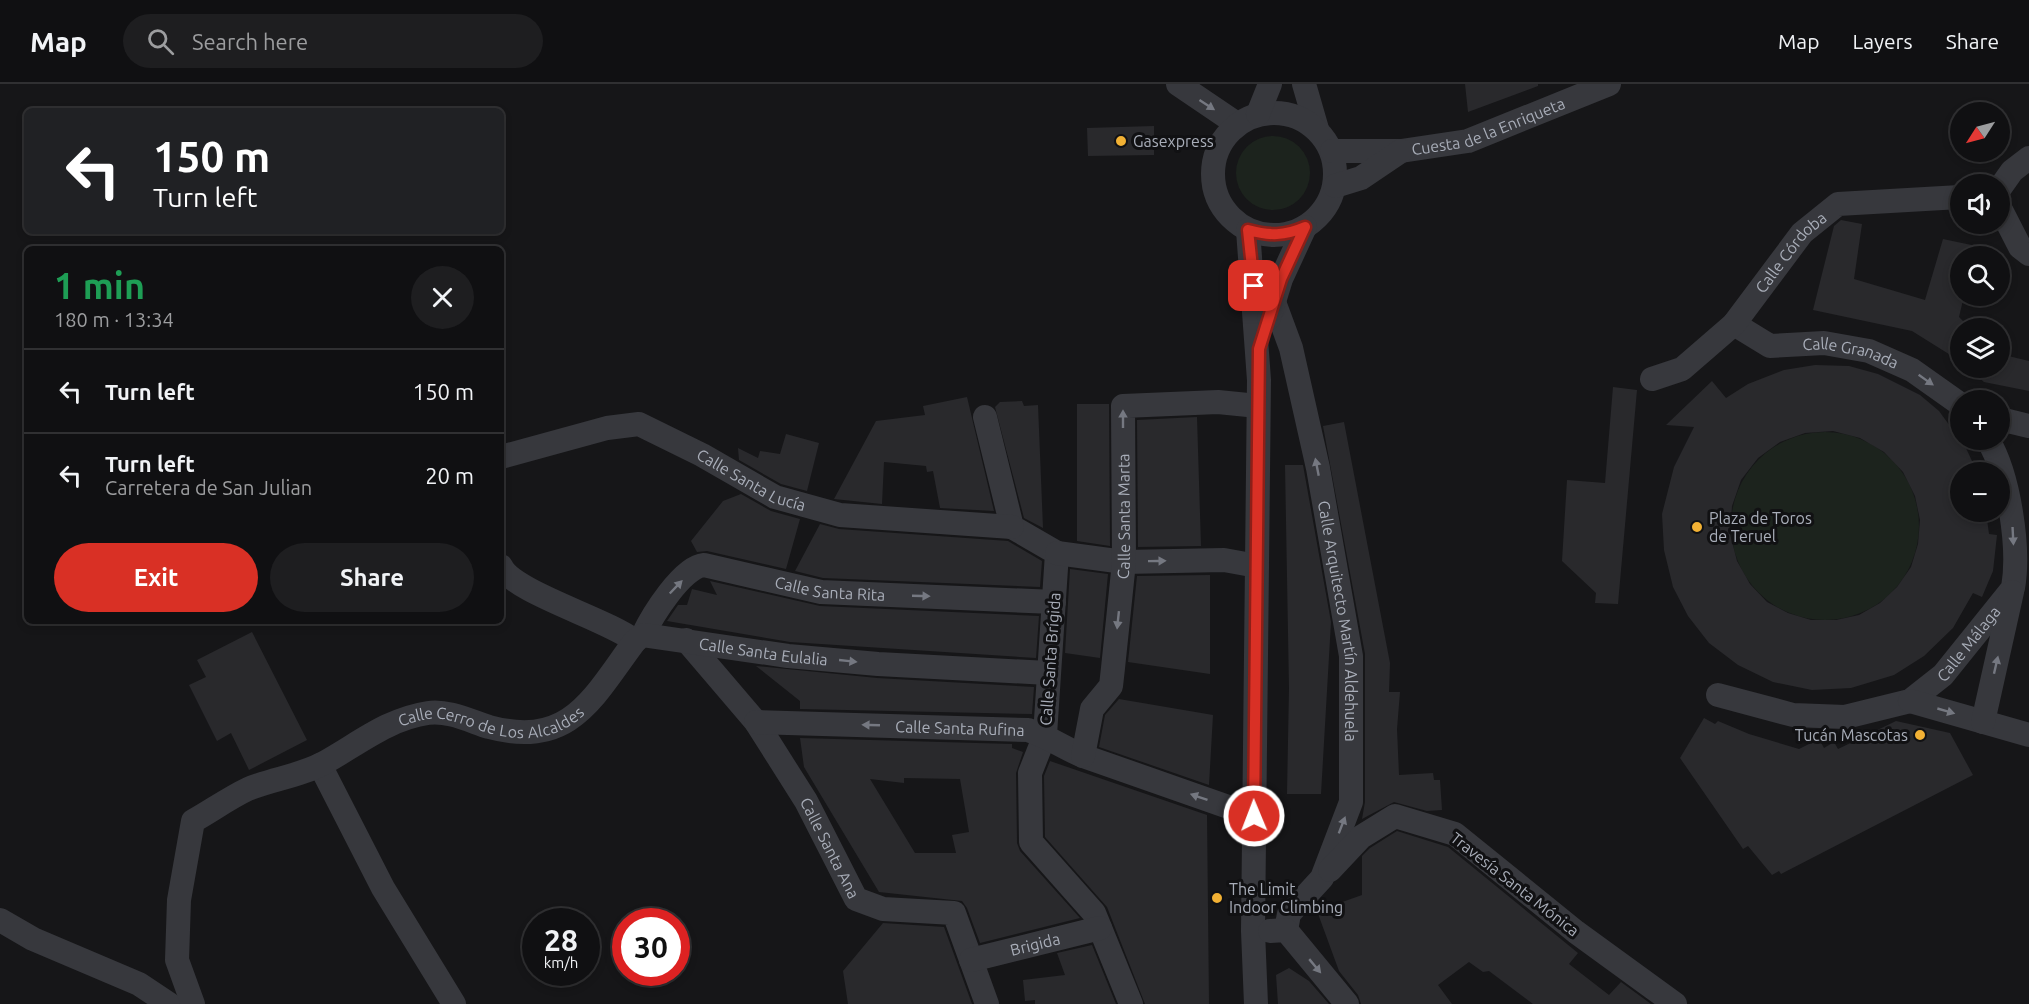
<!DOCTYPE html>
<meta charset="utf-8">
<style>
:root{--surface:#101012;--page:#1e1e20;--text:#f1f3f6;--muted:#9c9d9f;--line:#303032;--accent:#d93025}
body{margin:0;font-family:Ubuntu,sans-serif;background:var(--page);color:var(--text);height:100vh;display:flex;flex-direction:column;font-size:22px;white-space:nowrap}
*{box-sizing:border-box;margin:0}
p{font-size:20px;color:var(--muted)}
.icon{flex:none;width:33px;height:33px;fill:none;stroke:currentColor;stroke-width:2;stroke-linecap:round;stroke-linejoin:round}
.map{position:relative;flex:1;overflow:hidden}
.drawer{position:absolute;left:24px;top:162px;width:480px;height:378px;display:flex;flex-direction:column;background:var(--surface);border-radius:9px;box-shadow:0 3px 9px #0003,0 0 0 2px var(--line)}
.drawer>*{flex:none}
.banner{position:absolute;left:24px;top:24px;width:480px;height:126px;border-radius:9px;box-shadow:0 3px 9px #0003,0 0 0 2px var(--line);background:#202124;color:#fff;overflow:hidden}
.needle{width:39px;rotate:234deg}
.fabs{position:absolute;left:1950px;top:18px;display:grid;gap:12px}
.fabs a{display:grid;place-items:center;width:60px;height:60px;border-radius:50%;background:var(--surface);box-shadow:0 3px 9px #0003,0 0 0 2px var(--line);font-size:30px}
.speed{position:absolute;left:522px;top:824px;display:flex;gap:12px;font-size:30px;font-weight:700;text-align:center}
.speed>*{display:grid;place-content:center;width:78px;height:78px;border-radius:50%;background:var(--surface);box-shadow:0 3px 9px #0003,0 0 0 2px var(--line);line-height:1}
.speed small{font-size:15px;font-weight:400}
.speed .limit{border:9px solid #d22;background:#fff;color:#111}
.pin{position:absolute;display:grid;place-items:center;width:51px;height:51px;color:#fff;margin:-26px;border-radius:12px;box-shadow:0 3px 9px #0006}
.me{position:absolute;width:66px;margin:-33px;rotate:359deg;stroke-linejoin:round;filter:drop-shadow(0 0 4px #0008)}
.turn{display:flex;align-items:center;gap:21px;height:126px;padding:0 30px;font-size:27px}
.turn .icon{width:78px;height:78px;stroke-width:2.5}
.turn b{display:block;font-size:42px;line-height:51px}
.round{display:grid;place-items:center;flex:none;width:63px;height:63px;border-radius:32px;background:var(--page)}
.head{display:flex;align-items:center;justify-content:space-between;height:102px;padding:0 30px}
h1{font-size:36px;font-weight:700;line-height:45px;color:#1e9e55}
.primary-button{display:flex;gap:12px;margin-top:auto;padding:12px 30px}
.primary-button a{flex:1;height:69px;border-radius:36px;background:var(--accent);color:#fff;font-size:24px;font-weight:700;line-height:69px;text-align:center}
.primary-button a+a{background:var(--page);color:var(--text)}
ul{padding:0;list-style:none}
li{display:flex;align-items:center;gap:18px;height:84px;padding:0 30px;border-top:2px solid var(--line)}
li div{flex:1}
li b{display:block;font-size:22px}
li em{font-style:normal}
header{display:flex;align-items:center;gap:36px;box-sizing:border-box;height:84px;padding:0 30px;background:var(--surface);border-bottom:2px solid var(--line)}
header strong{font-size:28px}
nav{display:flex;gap:33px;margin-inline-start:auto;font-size:21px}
.search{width:420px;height:54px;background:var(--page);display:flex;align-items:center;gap:15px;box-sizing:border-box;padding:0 21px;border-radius:33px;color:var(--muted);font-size:22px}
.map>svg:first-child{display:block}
</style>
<header>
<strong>Map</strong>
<div class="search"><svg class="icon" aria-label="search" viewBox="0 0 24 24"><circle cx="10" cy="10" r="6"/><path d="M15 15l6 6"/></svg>Search here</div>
<nav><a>Map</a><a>Layers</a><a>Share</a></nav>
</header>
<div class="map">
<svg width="2029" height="920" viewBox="0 0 2029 920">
<rect width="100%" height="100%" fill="#161618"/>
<path fill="#1c231d" d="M1236 89a37 37 0 1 1 74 0a37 37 0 1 1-74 0Z
M1731 442a94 94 0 1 1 188 0a94 94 0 1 1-188 0Z"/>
<path fill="#29292c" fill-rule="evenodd" d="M1465,0H1538V2L1468,28Z
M1154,42V71L1088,72L1087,44Z
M1841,136L1862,140L1854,195L1925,216L1943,155L1976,162L1973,172H1960V212H1964L1959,233L1970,244H1960V277L1912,247L1813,226L1834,142Z
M2000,270L2029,277V307L1984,298L1968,284H2000Z
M1815,281L1849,282L1878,290L1920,311L1939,327L1966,364L1977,388H1960V428H1986L1989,450L1997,451L1993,487L1982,513L1973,509L1953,544L1924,572L1894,591L1851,604L1812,606L1773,598L1738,581L1709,559L1688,532L1673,503L1664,466L1662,430L1674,383L1694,343L1666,341L1712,297L1726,314L1748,300L1784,286ZM1833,347L1860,354L1884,368L1903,388L1915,412L1920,436L1918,460L1911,483L1897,503L1880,519L1859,531L1836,536H1811L1788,529L1767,518L1750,500L1737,477L1730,450L1732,422L1741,396L1758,374L1780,358L1805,349Z
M1613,303L1637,306L1618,520L1595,519L1596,509L1562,477L1567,396L1605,399Z
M967,313L994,427L940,424L933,387L927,388L926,382L884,378L882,420L834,415L876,337L925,331L923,322Z
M1022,317L1024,322L1038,321L1043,444L1024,434L995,323L1000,318Z
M1077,320H1109L1110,462L1077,457Z
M1197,333L1201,462L1138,463L1137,336Z
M1344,338L1390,579L1389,608H1400L1397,645L1399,691L1433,689L1434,696H1440L1442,726L1427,727L1394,718L1362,735L1365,718V570L1323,342Z
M786,350L819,359L807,407L781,400L739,376L738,364L758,374L760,367L780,370Z
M1285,381H1303L1331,538L1321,710H1287L1289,604Z
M741,410L771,427L800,435L786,485L707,467L697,468L691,457L723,417Z
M820,440L839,445L1008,457L1042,477L1040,503L823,494L795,487Z
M1070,485L1108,490L1100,574L1065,569Z
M1210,491V590L1128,578L1137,492Z
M710,497L820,522L1039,532L1036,574L790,558L667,537L678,521H687L692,505L717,511Z
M252,548L307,656L249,686L231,649L217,657L189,601L206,593L197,576Z
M756,582L877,594L1034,603L1032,630L800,625V617Z
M1119,615L1213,631L1209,701L1099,663L1105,631Z
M1704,634L1715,640L1718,637L1749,650L1799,665L1819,655L1824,664L1834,658L1838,665L1896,637L1950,649L1973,691L1781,790L1779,787L1772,791L1748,762L1743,765L1680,674Z
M800,654L1012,660V664L1023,668L1016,689L1017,759L1020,767L1080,834L980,859L967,824L962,817L879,808L804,683ZM904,694L960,695L969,748L952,751L956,769H915L870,695L904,699Z
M1050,677L1207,731L1209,920H1145L1107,823L1045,753L1044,692Z
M1397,747L1448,763L1578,869L1569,880L1609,911L1621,898L1651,920H1533L1489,887L1483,888L1469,878L1438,901L1452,920H1361L1358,911L1339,887L1317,827L1362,811V772L1370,764Z
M883,839L944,843L972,920H848L843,887Z
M1092,861L1116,920H1035V916L1025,917L1023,896L1065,891L1057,869Z
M1289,884L1309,897L1329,920H1278L1276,891Z"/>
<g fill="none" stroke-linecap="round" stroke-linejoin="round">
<g stroke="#37383d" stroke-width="24">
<path d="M1178,0L1237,40"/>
<path d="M1304,0L1317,45"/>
<circle cx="1274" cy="90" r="61"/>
<path d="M1258,30L1270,0"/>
<path id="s1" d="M1332,67H1401L1468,57L1609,0"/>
<path d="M1335,102L1361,94L1401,67"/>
<path d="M2000,104L2012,87L2029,74"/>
<path d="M2000,124L2020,163L2029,170"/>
<path d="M1248,146L1259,296L1253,847L1256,920"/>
<path id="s2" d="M1274,218L1291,264L1318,384L1351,572V718L1322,794L1289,830L1286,846"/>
<path d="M1269,234L1281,195L1305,143"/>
<path id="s3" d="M1734,240L1770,262L1824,259L1869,267L1912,286L1960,320"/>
<path id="s4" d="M1652,295L1682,285L1734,240L1802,149L1838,120L1960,113"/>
<path d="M985,333L1012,443L1057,469L1045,651L1030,689L1031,758L1094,829L1131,920"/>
<path d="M2000,335L2029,342"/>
<path id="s5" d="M501,373L607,344L639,340L702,371L775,413L840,431L1012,443"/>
<path d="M1057,469L1124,478L1224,476L1257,482"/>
<path d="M501,482C512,508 607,535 635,557"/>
<path id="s6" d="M643,551C652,532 682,483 704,481L821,508L1054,518"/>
<path id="s7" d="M686,556L756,638L806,717L856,815L883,825L954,829L987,920"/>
<path id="s8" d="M1718,611L1793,631L1845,633L1910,617L1943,591L2013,504C2020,464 2009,391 1988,356"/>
<path d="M1910,617L2029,651"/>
<path id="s9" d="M756,638L1028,646C1047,652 1064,664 1083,672L1254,732"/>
<path d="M1983,638L2012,508"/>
<path id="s10" d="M1083,672L1092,625L1111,602L1113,584L1124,478L1123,322L1218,318L1258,322"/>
<path d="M320,681L383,804L454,920"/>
<path d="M1330,786L1361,753L1395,732L1455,750L1576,848L1675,920"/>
<path d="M0,836L33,855L139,900L169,920"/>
<path d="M1270,847L1286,846L1347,920"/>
<path id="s11" d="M971,876L1100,844"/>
<path id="s12" d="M193,920L177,876L179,816L193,737C211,727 229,714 248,705C272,695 299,692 322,680C357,661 387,635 428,629C448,626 470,637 489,643C571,665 593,613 635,557L643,551L788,572L878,580L1048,589"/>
</g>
</g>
<defs><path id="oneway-solid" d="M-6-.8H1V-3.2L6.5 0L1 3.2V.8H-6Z" transform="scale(1.5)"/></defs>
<g fill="#757881">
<use href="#oneway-solid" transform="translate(1207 21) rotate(33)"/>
<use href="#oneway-solid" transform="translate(1926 296) rotate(35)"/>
<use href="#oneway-solid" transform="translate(1123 335) rotate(-90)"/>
<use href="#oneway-solid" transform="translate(1317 383) rotate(-101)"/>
<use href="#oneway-solid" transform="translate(2013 452) rotate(87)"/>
<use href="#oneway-solid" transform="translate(1157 477) rotate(-1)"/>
<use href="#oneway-solid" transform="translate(676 503) rotate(-46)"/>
<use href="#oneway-solid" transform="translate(921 512) rotate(2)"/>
<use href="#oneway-solid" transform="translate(1118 536) rotate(96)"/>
<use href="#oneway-solid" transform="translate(848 577) rotate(6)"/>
<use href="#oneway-solid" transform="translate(1996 581) rotate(-77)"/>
<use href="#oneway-solid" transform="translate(1946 627) rotate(16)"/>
<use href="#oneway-solid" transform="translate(871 641) rotate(-178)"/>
<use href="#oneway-solid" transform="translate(1199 713) rotate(-161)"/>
<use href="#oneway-solid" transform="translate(1342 741) rotate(-69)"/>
<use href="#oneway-solid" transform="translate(1315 882) rotate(50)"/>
</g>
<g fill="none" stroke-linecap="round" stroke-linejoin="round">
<g stroke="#8d1f18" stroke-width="15">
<path id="route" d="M1254,202L1248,146C1270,152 1284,152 1305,143L1281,195L1259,265L1254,732"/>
</g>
<use href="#route" stroke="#d93025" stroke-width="10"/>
</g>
<g fill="#f2b134" stroke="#111113" stroke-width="2">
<circle cx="1121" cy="57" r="6"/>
<circle cx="1697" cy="443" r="6"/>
<circle cx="1920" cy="651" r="6"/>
<circle cx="1217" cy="814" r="6"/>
</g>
<g text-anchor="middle" stroke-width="6" stroke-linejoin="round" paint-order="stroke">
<g font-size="16" fill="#a8adb8" stroke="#111113">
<text dy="6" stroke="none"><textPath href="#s1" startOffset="160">Cuesta de la Enriqueta</textPath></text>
<text dy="6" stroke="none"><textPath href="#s4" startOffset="192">Calle Córdoba</textPath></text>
<text dy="6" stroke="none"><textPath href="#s3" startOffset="124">Calle Granada</textPath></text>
<text dy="6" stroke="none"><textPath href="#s5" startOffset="268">Calle Santa Lucía</textPath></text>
<text dy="6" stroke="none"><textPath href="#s10" startOffset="248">Calle Santa Marta</textPath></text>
<text dy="6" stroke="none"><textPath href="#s6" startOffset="224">Calle Santa Rita</textPath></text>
<text dy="6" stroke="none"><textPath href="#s2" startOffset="327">Calle Arquitecto Martín Aldehuela</textPath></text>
<text dy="6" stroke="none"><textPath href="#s8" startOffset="279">Calle Málaga</textPath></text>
<text dy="6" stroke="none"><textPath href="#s12" startOffset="828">Calle Santa Eulalia</textPath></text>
<text transform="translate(1050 575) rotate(-86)" y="6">Calle Santa Brígida</text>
<text dy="6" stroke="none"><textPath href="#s12" startOffset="513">Calle Cerro de Los Alcaldes</textPath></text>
<text dy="6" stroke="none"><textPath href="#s9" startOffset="204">Calle Santa Rufina</textPath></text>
<text dy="6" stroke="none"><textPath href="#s7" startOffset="254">Calle Santa Ana</textPath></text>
<text transform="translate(1515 800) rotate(38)" y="6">Travesía Santa Mónica</text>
<text dy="6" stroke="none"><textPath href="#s11" startOffset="66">Brigida</textPath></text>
</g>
<g font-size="16" fill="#a8adb8" stroke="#111113" text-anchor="start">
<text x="1133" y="63">Gasexpress</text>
<text x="1709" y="440">Plaza de Toros<tspan x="1709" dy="18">de Teruel</tspan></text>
<text x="1908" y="657" text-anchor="end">Tucán Mascotas</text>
<text x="1229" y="811">The Limit<tspan x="1229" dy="18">Indoor Climbing</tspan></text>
</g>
</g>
</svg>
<div class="fabs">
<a><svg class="needle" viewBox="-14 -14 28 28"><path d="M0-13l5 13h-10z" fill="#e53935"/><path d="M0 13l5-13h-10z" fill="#9c9d9f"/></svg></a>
<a><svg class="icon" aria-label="sound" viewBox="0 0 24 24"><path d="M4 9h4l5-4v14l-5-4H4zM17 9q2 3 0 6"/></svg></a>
<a><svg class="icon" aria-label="search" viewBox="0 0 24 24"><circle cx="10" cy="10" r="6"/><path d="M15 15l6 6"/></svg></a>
<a><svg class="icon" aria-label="layers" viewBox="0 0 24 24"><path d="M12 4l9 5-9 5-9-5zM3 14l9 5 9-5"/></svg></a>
<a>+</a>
<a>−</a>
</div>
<div class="speed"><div>28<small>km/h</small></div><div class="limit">30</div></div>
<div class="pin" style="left:1254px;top:202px;background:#d93025"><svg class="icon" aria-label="arrive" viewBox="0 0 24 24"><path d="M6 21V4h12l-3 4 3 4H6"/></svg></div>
<svg class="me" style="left:1254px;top:732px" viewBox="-20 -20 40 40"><circle r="17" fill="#d93025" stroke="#fff" stroke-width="3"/><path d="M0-11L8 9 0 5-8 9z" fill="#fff"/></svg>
<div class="banner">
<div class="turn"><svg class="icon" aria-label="left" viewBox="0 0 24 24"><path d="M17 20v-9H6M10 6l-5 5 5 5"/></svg><div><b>150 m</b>Turn left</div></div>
</div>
<section class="drawer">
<div class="head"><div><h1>1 min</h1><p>180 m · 13:34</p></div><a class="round"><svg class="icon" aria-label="close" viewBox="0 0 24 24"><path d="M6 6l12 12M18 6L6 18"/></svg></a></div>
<ul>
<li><svg class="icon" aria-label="left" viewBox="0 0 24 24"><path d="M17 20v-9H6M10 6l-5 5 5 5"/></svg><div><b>Turn left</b></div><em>150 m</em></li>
<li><svg class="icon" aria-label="left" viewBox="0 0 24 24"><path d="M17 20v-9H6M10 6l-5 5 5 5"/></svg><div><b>Turn left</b><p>Carretera de San Julian</p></div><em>20 m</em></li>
</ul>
<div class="primary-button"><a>Exit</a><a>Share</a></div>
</section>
</div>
